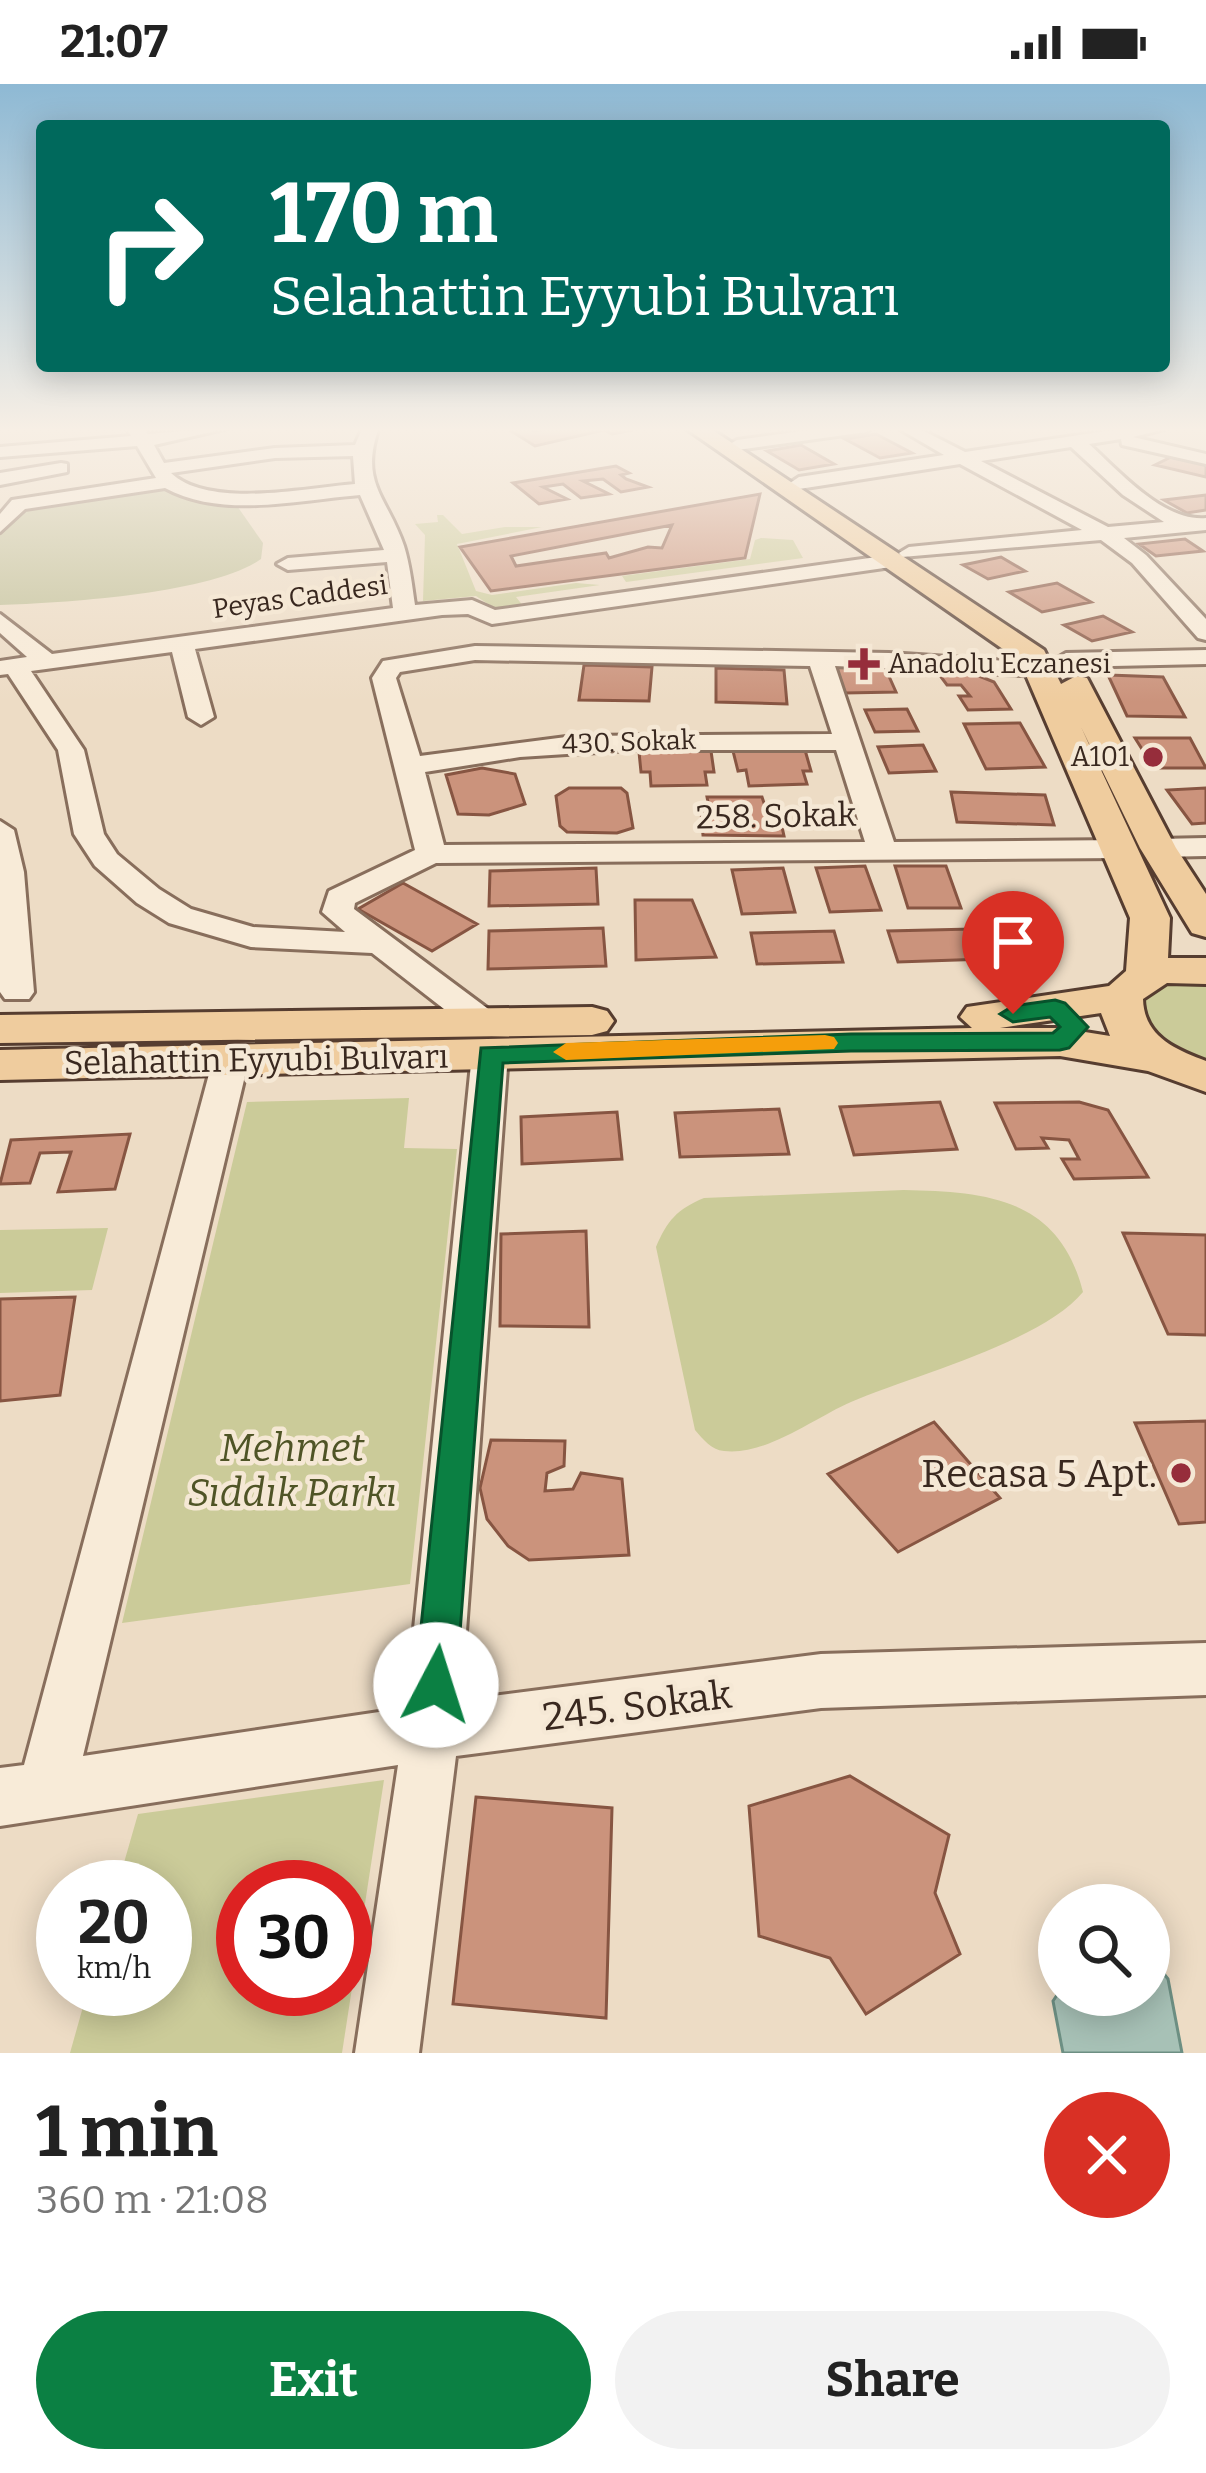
<!DOCTYPE html>
<meta charset="utf-8">
<style>
:root{--surface:#fff;--page:#f2f2f2;--text:#222;--muted:#767676;--accent:#0b8043}
body{margin:0;font-family:Bitter,serif;background:var(--page);color:var(--text);height:100vh;display:flex;flex-direction:column;font-size:45px;white-space:nowrap}
*{box-sizing:border-box;margin:0}
p{font-size:39px;color:var(--muted)}
.icon{flex:none;width:66px;height:66px;fill:none;stroke:currentColor;stroke-width:2;stroke-linecap:round;stroke-linejoin:round}
.map{position:relative;height:1969px;overflow:hidden}
.panel{display:flex;flex-direction:column;background:var(--surface);flex:1}
.panel>*{flex:none}
.guide{position:absolute;left:36px;top:36px;width:1134px;height:252px;border-radius:12px;box-shadow:0 6px 30px #0003;background:#00695c;color:#fff;overflow:hidden}
.fabs{position:absolute;left:1038px;top:1800px;display:grid;gap:24px}
.fabs a{display:grid;place-items:center;width:132px;height:132px;border-radius:50%;background:var(--surface);box-shadow:0 6px 30px #0003;font-size:60px}
.speed{position:absolute;left:36px;top:1776px;display:flex;gap:24px;font-size:60px;font-weight:700;text-align:center}
.speed>*{display:grid;place-content:center;width:156px;height:156px;border-radius:50%;background:var(--surface);box-shadow:0 6px 30px #0003;line-height:1}
.speed small{font-size:30px;font-weight:400}
.speed .limit{border:18px solid #d22;background:#fff;color:#111}
.pin{position:absolute;display:grid;place-items:center;width:102px;height:102px;color:#fff;margin:-123px -51px;border-radius:50% 50% 50% 0;rotate:-45deg;box-shadow:0 0 12px #0007}
.pin .icon{rotate:45deg}
.me{position:absolute;width:132px;margin:-66px;rotate:5deg;stroke-linejoin:round;filter:drop-shadow(0 0 9px #0008)}
.turn{display:flex;align-items:center;gap:42px;height:252px;padding:0 36px;font-size:54px}
.turn .icon{width:156px;height:156px;stroke-width:2.5}
.turn b{display:block;font-size:84px;line-height:102px}
.round{display:grid;place-items:center;flex:none;width:126px;height:126px;border-radius:63px;background:var(--page)}
.summary{display:flex;align-items:center;justify-content:space-between;height:204px;padding:0 36px}
h1{font-size:72px;font-weight:700;line-height:90px}
.primary-button{display:flex;gap:24px;margin-top:auto;padding:24px 36px}
.primary-button a{flex:1;height:138px;border-radius:72px;background:var(--accent);color:#fff;font-size:48px;font-weight:700;line-height:138px;text-align:center}
.primary-button a+a{background:var(--page);color:var(--text)}
.status{display:flex;justify-content:space-between;align-items:center;height:84px;padding:0 60px;background:var(--surface);direction:ltr}
.status svg{height:33px;fill:currentColor}
.map>svg:first-child{display:block}
</style>
<div class="status"><b>21:07</b><svg viewBox="0 0 49 12"><path d="M0 12V9h3v3zM5 12V6h3v6zM10 12V3h3v9zM15 12V0h3v12zM26 1h20v11H26zM47 4h2v5h-2z"/></svg></div>
<div class="map">
<svg width="1206" height="1969" viewBox="0 0 1206 1969">
<rect width="100%" height="100%" fill="#eddcc5"/>
<path fill="#cbcb99" fill-rule="evenodd" d="M437,431H443L462,450L505,443H542L457,460L476,507L492,511L576,499L600,501L516,513L524,523L497,526L476,512L423,517L425,451L415,440L438,438Z
M761,454L793,456L803,474L626,498L622,492L750,475L755,456Z
M1177,896H1206V981L1154,954L1140,923L1147,910Z
M409,1014L404,1064L457,1065L410,1500L122,1539L247,1018Z
M904,1106C986,1108 1059,1113 1083,1208C1042,1258 912,1292 851,1318C814,1334 766,1372 724,1367C711,1366 703,1355 695,1346L656,1163C667,1137 677,1125 704,1114Z
M108,1144L92,1206L0,1209V1146Z
M384,1696L342,1969H70L88,1905H165V1803H117L138,1730ZM243,1803H345V1905H243Z"/>
<path fill="#c1c098" d="M151,404L235,419L263,459L261,475C212,510 62,519 0,521V450L31,421Z"/>
<path fill="#a7c1b6" stroke="#6d8f83" stroke-width="3" d="M1149,1881H1157L1168,1895L1182,1969H1063L1053,1917L1059,1908L1149,1911Z"/>
<path fill="#cb937c" stroke="#875542" stroke-width="3" fill-rule="evenodd" d="M525,343L534,347L562,343L633,346L612,350L604,346L535,362L508,345Z
M876,350L912,369L880,374L845,355Z
M801,361L834,380L799,386L767,367Z
M1171,373L1206,381V393L1155,381Z
M616,382L629,389L621,391L626,395L648,403L621,408L603,395L583,397L609,410L581,414L563,400L543,403L567,415L539,420L513,399Z
M760,410L745,474L491,507L460,463ZM672,441L662,464L648,463L609,474L606,469L516,482L511,472Z
M1206,411V426L1187,429L1164,416Z
M1185,455L1203,467L1156,472L1139,460Z
M1001,473L1025,487L988,495L963,481Z
M1057,499L1091,518L1042,528L1009,508Z
M1103,532L1132,548L1092,557L1064,541Z
M835,579H883L896,608L845,609Z
M584,581L652,583L649,617L579,616Z
M716,584L784,586L787,620L716,618Z
M969,588L994,598L1011,625L968,626L959,612H970L961,601H947L938,589Z
M1108,591L1163,593L1185,633L1127,632Z
M907,625L918,647L875,648L865,626Z
M1020,639L1045,683L986,685L964,640Z
M1135,654H1190L1206,684H1154Z
M923,661L936,687L889,689L878,663Z
M805,666L811,687H803L807,700L749,702L746,686L738,687L733,667Z
M711,667L714,688H705L707,701L651,702L650,688H641L639,668Z
M482,684L515,690L525,720L489,731L458,730L446,691Z
M569,704H621L627,709L633,744L617,749L567,748L560,742L556,712Z
M1206,704V739L1192,740L1167,706Z
M951,708L1045,711L1054,741L957,738Z
M707,713H762L766,725H778L784,752L703,751L701,728H710Z
M865,782L881,826L830,828L816,784Z
M895,782H946L961,824H908Z
M596,784L598,820L489,822L490,787Z
M783,784L795,828L742,830L732,786Z
M403,799L477,840L432,867L358,825Z
M635,816H692L716,873L636,876Z
M603,844L606,882L488,885L489,847Z
M972,845L985,875L898,878L888,847Z
M834,847L843,878L757,880L751,849Z
M940,1018L957,1065L854,1071L840,1023Z
M1079,1018L1108,1026L1148,1093L1074,1095L1062,1075H1079L1069,1056L1042,1054L1048,1064L1016,1065L995,1019Z
M779,1025L789,1070L680,1073L675,1029Z
M617,1028L622,1075L522,1080L521,1033Z
M130,1050L115,1105L58,1108L71,1068L40,1069L30,1099L0,1100L11,1056Z
M586,1147L589,1243L500,1242L501,1150Z
M1123,1149L1206,1151V1251L1168,1250Z
M75,1213L60,1311L0,1317V1215Z
M1206,1337V1438L1179,1440L1135,1339Z
M934,1338L1000,1414L898,1468L828,1390Z
M491,1356L565,1357L564,1382L547,1389L545,1407L573,1405L581,1389L622,1395L629,1471L529,1476L508,1462L487,1435L480,1404Z
M850,1692L949,1751L935,1809L960,1870L866,1930L830,1874L759,1852L749,1722Z
M476,1713L612,1724L606,1934L453,1920Z"/>
<g fill="none" stroke-linecap="round" stroke-linejoin="round">
<g stroke="#886e5c" stroke-width="6">
<path id="minor" d="M126,343H143L148,350L233,343L154,361L164,379L275,364L355,361L363,343H379C359,400 387,412 404,462C410,481 412,501 415,521L472,516L495,526L891,471L902,477L891,483L492,540L468,530L442,531L195,565L214,633L201,641L188,633L172,568L31,587L84,666L104,750L117,770L159,805L191,825L253,843L345,848L322,828L329,807L415,766L372,594L383,577L475,562L889,569L1051,580L1054,585L1042,592L835,582L894,758L1122,756L1137,765L1122,774L436,779L355,819L354,825L495,930L500,938L495,946H471L372,869L251,863L169,839L137,819L95,782L74,750L58,666L8,590L0,591V577L27,573L0,549V530L52,570L393,524L387,478L288,486L277,480L288,474L384,466L360,411C298,416 222,435 165,404L25,425L0,448V430L12,416L156,394L137,362L0,373V363L131,352ZM353,372L355,400C306,404 209,425 171,389L275,374ZM475,576L810,582L832,650L574,652L420,672L396,594L400,588ZM629,666H836L865,758L444,761L425,688L520,673Z
M832,343H875L866,348L737,366L728,361L737,356Z
M896,343H916L965,368L1133,343H1172L1133,353L1206,370V380L1122,361L1121,355L1089,360C1119,387 1163,438 1206,434V446L1124,454L1146,471L1206,535V556L1198,554L1132,479L1101,456L902,473L899,469L909,463L1082,446L960,380L799,405L790,399L799,393L944,371ZM1071,363L1123,411L1164,438L1108,443L981,377Z
M61,379L67,380V388L0,401V389Z
M1206,566V580L1066,583L1054,576L1066,569Z
M0,737L14,746L24,788L34,908L29,915H5L0,908Z
M1206,754V772L1158,773L1143,764L1158,755Z
M490,958L503,962L508,970L461,1616L821,1570L1206,1559V1611L821,1624L456,1672L419,1969H355L398,1681L0,1742V1684L24,1681L213,975L218,967H244L249,975L83,1672L406,1624L472,970L477,962Z"/>
</g>
<g stroke="#563d30" stroke-width="6">
<path id="major" d="M684,343H708L1044,566L1061,600L1076,592L1087,594L1176,764L1206,810V853L1192,849L1140,764L1081,643L1170,834L1168,874H1206V900L1167,899L1143,915C1144,952 1174,965 1206,977V1008L1148,987L1060,972L0,996V966L972,944L960,933L967,923L1109,902L1126,887L1130,834L1020,577ZM1101,929L1110,952L1060,944H1000Z
M592,923L607,927L614,937L607,947L592,951L0,959V931Z"/>
</g>
<use href="#minor" fill="#f8ebd8" fill-rule="evenodd"/>
<use href="#major" fill="#efcc9e" fill-rule="evenodd"/>
</g>
<linearGradient id="sky" x2="0" y2="1"><stop stop-color="#8eb9d4"/><stop offset="0.56" stop-color="#f7efe5"/><stop offset="1" stop-color="#f7efe5" stop-opacity="0"/></linearGradient>
<rect width="1206" height="618" fill="url(#sky)"/>
<path fill="#0b8043" stroke="#07532c" stroke-width="3" d="M1055,916L1065,919L1088,943L1069,964L1060,966L851,967L503,979L456,1601L450,1616L436,1622L421,1616L415,1601L481,964L851,950L1053,949L1060,943L1050,933L1013,938L1000,930L1013,922Z"/>
<path fill="#f59e0b" d="M825,951L834,953L838,959L834,965L566,976L553,968L566,959Z"/>
<g fill="#962d3b" stroke="#f5e8d5" stroke-width="4.5">
<path d="M858 562h12v12h12v12h-12v12h-12v-12h-12v-12h12z"/>
<circle cx="1153" cy="673" r="12"/>
<circle cx="1181" cy="1389" r="12"/>
</g>
<g text-anchor="middle" stroke-width="9" stroke-linejoin="round" paint-order="stroke">
<g font-size="27" fill="#39281f" stroke="#f5e8d5">
<text transform="translate(300 513) rotate(-8)" y="9">Peyas Caddesi</text>
<text transform="translate(629 658) rotate(-2)" y="9">430. Sokak</text>
</g>
<g font-size="27" fill="#39281f" stroke="#f5e8d5" text-anchor="start">
<text x="888" y="589">Anadolu Eczanesi</text>
<text x="1129" y="682" text-anchor="end">A101</text>
</g>
<g font-size="33" fill="#39281f" stroke="#f5e8d5">
<text transform="translate(776 731) rotate(-1)" y="12">258. Sokak</text>
<text transform="translate(256 975) rotate(-1)" y="12">Selahattin Eyyubi Bulvarı</text>
</g>
<g font-size="39" font-style="italic" fill="#4f5426" stroke="#f5e8d5">
<text x="292" y="1377">Mehmet<tspan x="292" dy="45">Sıddık Parkı</tspan></text>
</g>
<g font-size="39" fill="#39281f" stroke="#f5e8d5" text-anchor="end">
<text x="1157" y="1403">Recasa 5 Apt.</text>
</g>
<g font-size="39" fill="#39281f" stroke="#f5e8d5">
<text transform="translate(637 1621) rotate(-7)" y="14">245. Sokak</text>
</g>
</g>
</svg>
<div class="fabs">
<a><svg class="icon" aria-label="search" viewBox="0 0 24 24"><circle cx="10" cy="10" r="6"/><path d="M15 15l6 6"/></svg></a>
</div>
<div class="speed"><div>20<small>km/h</small></div><div class="limit">30</div></div>
<div class="pin" style="left:1013px;top:930px;background:#d93025"><svg class="icon" aria-label="arrive" viewBox="0 0 24 24"><path d="M6 21V4h12l-3 4 3 4H6"/></svg></div>
<svg class="me" style="left:436px;top:1601px" viewBox="-20 -20 40 40"><circle r="19" fill="#fff"/><path d="M0-13L10 11 0 6-10 11z" fill="#0b8043"/></svg>
<div class="guide">
<div class="turn"><svg class="icon" aria-label="right" viewBox="0 0 24 24"><path d="M7 20v-9h11M14 6l5 5-5 5"/></svg><div><b>170 m</b>Selahattin Eyyubi Bulvarı</div></div>
</div>
</div>
<section class="panel">
<div class="summary"><div><h1>1 min</h1><p>360 m · 21:08</p></div><a class="round" style="background:#d93025;color:#fff"><svg class="icon" aria-label="close" viewBox="0 0 24 24"><path d="M6 6l12 12M18 6L6 18"/></svg></a></div>
<div class="primary-button"><a>Exit</a><a>Share</a></div>
</section>
